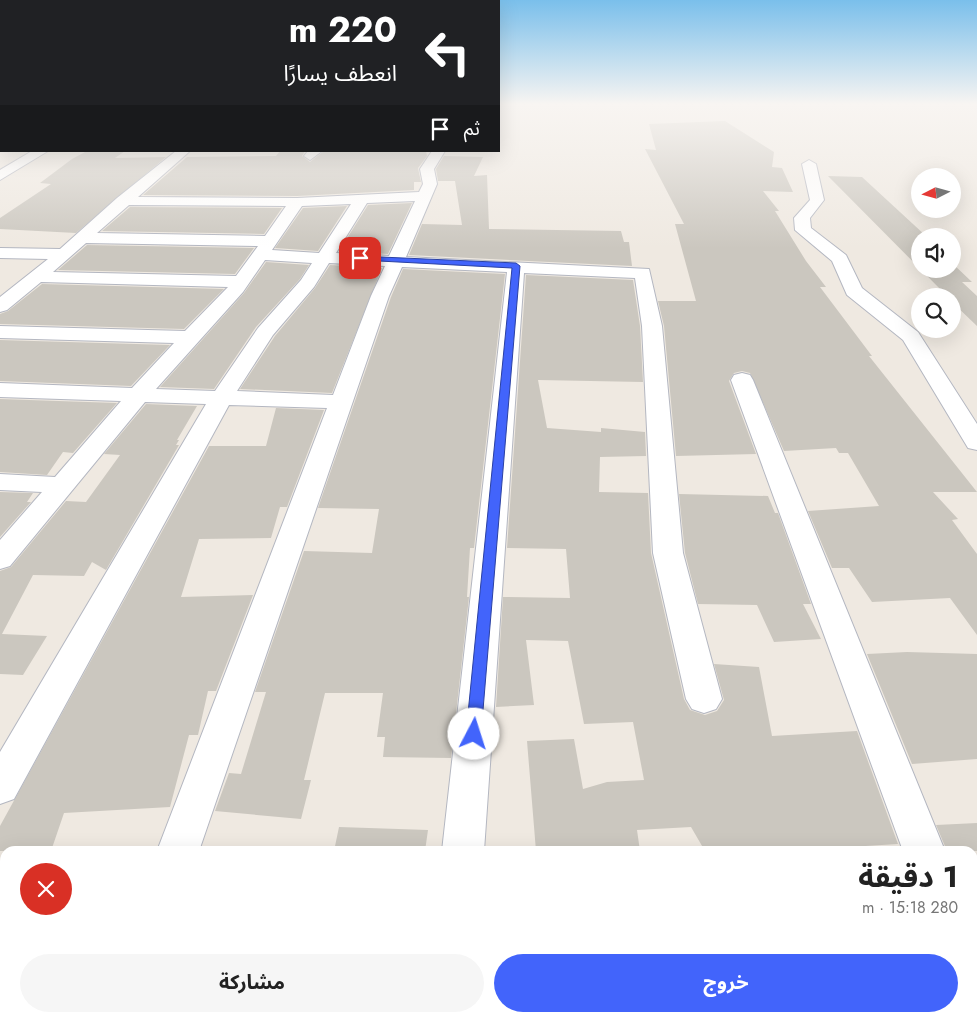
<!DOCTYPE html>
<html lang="ar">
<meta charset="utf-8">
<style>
:root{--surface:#fff;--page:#f6f6f6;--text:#222;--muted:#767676;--accent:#4264fb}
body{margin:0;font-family:Jost,"Noto Sans Arabic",sans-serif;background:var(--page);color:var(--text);direction:rtl;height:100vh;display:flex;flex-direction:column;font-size:19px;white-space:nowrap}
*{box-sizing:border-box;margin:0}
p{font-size:16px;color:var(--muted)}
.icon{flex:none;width:28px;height:28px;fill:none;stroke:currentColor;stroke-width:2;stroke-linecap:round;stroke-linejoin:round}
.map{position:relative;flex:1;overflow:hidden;direction:ltr}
.panel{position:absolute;left:0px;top:846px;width:978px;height:176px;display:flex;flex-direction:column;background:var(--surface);border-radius:15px 15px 0 0;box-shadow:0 5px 20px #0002;direction:rtl}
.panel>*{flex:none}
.guide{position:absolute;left:0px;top:0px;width:500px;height:152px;box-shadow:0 5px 20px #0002;direction:rtl;background:#202124;color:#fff;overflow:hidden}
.needle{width:32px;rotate:264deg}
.tools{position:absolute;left:911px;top:168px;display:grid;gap:10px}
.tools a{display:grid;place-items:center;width:50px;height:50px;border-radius:50%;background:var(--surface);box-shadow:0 5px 20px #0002;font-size:25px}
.pin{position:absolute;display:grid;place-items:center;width:42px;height:42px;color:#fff;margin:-21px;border-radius:10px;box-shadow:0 2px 8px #0006}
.me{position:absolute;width:55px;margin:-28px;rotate:5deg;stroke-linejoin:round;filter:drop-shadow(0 0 4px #0008)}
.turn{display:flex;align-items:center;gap:18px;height:105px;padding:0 20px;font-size:22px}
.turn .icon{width:65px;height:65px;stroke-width:2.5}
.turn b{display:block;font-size:35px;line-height:42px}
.then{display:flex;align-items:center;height:48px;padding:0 20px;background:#0003;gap:10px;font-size:19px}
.round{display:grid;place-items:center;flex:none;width:52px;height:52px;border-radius:26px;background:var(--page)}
.head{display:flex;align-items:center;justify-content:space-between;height:85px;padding:0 20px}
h1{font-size:30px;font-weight:700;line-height:38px}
.button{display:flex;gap:10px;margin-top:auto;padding:10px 20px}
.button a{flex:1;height:58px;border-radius:30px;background:var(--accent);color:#fff;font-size:20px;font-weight:700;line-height:58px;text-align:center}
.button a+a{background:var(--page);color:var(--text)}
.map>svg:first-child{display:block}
</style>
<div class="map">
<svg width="977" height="1022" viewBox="0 0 977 1022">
<rect width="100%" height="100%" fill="#efe9e1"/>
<path fill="#cbc7bf" d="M725,121L774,152L772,167L782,168L793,192L763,191L779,211H775L806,261L826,287H820L872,356H869L977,492H933L958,519L952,520L977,554V635L950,598L872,602L849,568H832L808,511L879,506L848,453H839L836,448L784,451L750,373L742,371L734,373L729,381L756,454L676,456L664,326L658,301H696L675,224H684L645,149L656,150L649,124Z
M87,151H125L115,158L166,157L76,233L0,229V218L51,184L40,183L72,159Z
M280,151H305L302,156L310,162L324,151H426L427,156L418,168L421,182H414V190L297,196L143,195L187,157L276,156Z
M444,156L483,157L474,176L487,175L489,229L621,231L624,242H629L632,266L409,255L422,224L462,225L455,181H438L436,169Z
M828,176L862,177L926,236H920V269H952V263L972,282H962L977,296V326L952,302V296H947Z
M412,203L388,254L339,251L368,205Z
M347,206L318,251L275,248L303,208Z
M130,207L282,208L264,234L102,231Z
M87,245L254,248L235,274L58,270Z
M266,262L309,265L300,279L256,327L214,389L160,387L244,293Z
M330,265L382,268L332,393L240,389L275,336L315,288Z
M403,269L505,274L474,548H470L467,597H469L451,758L383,757L385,737H377L383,693H325L304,780H311L301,819L215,811L229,773L241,774L266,692H255L304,551L372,553L379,509L318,508L391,297Z
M526,275L633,280L640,326L643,382L538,380L547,428L601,432V428L645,432L646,456L600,457L599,492L648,493L651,553L684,699L690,710L705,715L717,711L724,700L714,664L759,667L772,736L857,731L898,844L784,851H705L691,827L637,830L640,851H536L527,741L574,739L583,789L607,782L644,780L633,722L584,724L568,641L526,640L534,705L496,707L503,597L570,598L566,549L507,548Z
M42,284L224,289L184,329L0,324V314L8,311Z
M0,340L170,345L131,386L0,381Z
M0,399L117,403L73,453L63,452L47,475L0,472Z
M146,404L197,406L177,440H179L176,445H179L106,570L92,562L84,576L33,575L2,634L47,636L23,675L0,674V571L11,567L66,501L86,502L120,455L104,454Z
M276,408L324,410L287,507H280L271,538L199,539L181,597L253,595L216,691H208L198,735H189L170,807L64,813L51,851H0V826L209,446H266Z
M0,492L33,493L27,502H31L0,537Z
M679,494L768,496L775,513H778L811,604H803L821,639L774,642L757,605L698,604L685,553Z
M907,652L977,654V759L912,764L867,654Z
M977,823V851H947L936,825Z
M339,827L428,830L425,851H334Z"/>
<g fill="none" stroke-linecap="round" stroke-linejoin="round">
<g stroke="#b4b7c1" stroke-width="2">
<path id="street" d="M32,151H48L0,180V170Z
M176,151H190L138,197L297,198L419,192L423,184L420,169L432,151H445L434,169L437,184L406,257L649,269L662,326L683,553L722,699L716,709L704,713L692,709L686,699L653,553L642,326L635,278L524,273L484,851H442L507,272L402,267L389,296L199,851H157L327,408L229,405L14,799L0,804V752L206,404L145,402L10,566L0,569V540L42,492L0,490V474L55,477L121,401L0,397V383L132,388L174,343L0,338V326L185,331L228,287L41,282L7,310L0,312V297L48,259L0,258V248L60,249L117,198ZM415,201L389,256L336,253L367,203ZM351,204L319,253L272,250L302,206ZM129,205L286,206L265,236L97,233ZM86,243L258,246L236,276L53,272ZM265,260L312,263L301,280L258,328L215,391L156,389L243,292ZM329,263L385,266L371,296L333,395L237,391L273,335L314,287Z
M308,151H322L310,160L304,156Z
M809,160L816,164L824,200L810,218L811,228L846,255L862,288L918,332L977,424V450L968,448L965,443L903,340L847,295L832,261L795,230L794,218L810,200L802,164Z
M742,373L750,375L753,380L945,851H903L731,380L734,375Z
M972,955L977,957V1013L972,1011Z
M94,1018H142L140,1022H92Z
M424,1018H472V1022H424Z"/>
</g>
<use href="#street" fill="#fff" fill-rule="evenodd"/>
</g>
<linearGradient id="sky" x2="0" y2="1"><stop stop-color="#7abfeb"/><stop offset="0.42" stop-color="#f8f5f2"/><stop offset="1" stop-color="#f8f5f2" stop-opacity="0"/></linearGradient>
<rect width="977" height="248" fill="url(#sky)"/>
<path fill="#4264fb" stroke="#2b41a3" d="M358,256L516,263L520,266L481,734L479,739L474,740L469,739L466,734L512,268L360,260Z"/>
</svg>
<div class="tools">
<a><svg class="needle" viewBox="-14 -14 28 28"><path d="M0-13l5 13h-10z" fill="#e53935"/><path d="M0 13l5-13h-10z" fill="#767676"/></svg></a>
<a><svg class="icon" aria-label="sound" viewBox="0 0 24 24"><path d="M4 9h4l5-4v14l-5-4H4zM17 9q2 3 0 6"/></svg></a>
<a><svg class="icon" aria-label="search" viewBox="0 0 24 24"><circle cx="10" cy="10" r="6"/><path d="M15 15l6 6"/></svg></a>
</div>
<div class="pin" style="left:360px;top:258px;background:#d93025"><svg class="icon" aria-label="arrive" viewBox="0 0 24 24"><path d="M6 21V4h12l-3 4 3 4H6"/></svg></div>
<svg class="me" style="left:474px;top:734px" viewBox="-20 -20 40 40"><circle r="19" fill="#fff"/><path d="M0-13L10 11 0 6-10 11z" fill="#4264fb"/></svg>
<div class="guide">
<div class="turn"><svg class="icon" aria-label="left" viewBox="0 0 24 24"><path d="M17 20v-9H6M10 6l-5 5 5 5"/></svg><div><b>220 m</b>انعطف يسارًا</div></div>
<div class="then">ثم<svg class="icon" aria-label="arrive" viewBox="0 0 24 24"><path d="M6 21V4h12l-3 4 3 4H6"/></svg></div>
</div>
<section class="panel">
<div class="head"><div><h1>1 دقيقة</h1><p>280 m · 15:18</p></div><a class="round" style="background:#d93025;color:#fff"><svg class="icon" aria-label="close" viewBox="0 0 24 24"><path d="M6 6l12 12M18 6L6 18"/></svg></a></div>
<div class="button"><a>خروج</a><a>مشاركة</a></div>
</section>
</div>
